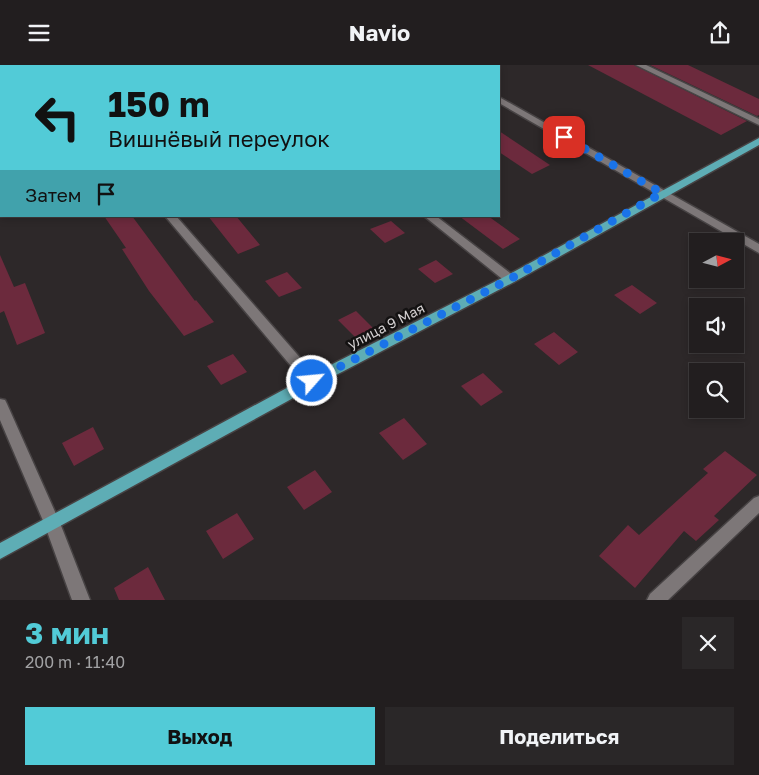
<!DOCTYPE html>
<html lang="ru">
<meta charset="utf-8">
<style>
:root{--surface:#221e1f;--page:#2a2728;--text:#f1f3f6;--muted:#a2a2a4;--line:#3f3c3d;--accent:#52cbd7}
body{margin:0;font-family:"Golos Text",sans-serif;background:var(--page);color:var(--text);height:100vh;display:flex;flex-direction:column;font-size:19px;white-space:nowrap}
*{box-sizing:border-box;margin:0}
p{font-size:16px;color:var(--muted)}
.icon{flex:none;width:28px;height:28px;fill:none;stroke:currentColor;stroke-width:2;stroke-linecap:round;stroke-linejoin:round}
.map{position:relative;height:535px;overflow:hidden}
.details{display:flex;flex-direction:column;background:var(--surface);flex:1}
.details>*{flex:none}
.banner{position:absolute;left:0px;top:0px;width:500px;height:152px;box-shadow:0 2px 8px #0003,0 0 0 1px var(--line);background:#52cbd7;color:#111;overflow:hidden}
.needle{width:32px;rotate:83deg}
.fabs{position:absolute;left:689px;top:168px;display:grid;gap:10px}
.fabs a{display:grid;place-items:center;width:55px;height:55px;border-radius:0px;background:var(--surface);box-shadow:0 2px 8px #0003,0 0 0 1px var(--line);font-size:25px}
.pin{position:absolute;display:grid;place-items:center;width:42px;height:42px;color:#fff;margin:-21px;border-radius:10px;box-shadow:0 2px 8px #0006}
.me{position:absolute;width:55px;margin:-28px;rotate:63deg;stroke-linejoin:round;filter:drop-shadow(0 0 4px #0008)}
.turn{display:flex;align-items:center;gap:18px;height:105px;padding:0 25px;font-size:22px}
.turn .icon{width:65px;height:65px;stroke-width:2.5}
.turn b{display:block;font-size:35px;line-height:42px}
.then{display:flex;align-items:center;height:48px;padding:0 25px;background:#0003;gap:10px;font-size:19px}
.round{display:grid;place-items:center;flex:none;width:52px;height:52px;border-radius:0px;background:var(--page)}
.summary{display:flex;align-items:center;justify-content:space-between;height:85px;padding:0 25px}
h1{font-size:30px;font-weight:700;line-height:38px;color:var(--accent)}
.cta{display:flex;gap:10px;margin-top:auto;padding:10px 25px}
.cta a{flex:1;height:58px;border-radius:0px;background:var(--accent);color:#111;font-size:20px;font-weight:700;line-height:58px;text-align:center}
.cta a+a{background:var(--page);color:var(--text)}
header{display:flex;justify-content:space-between;align-items:center;height:65px;padding:0 25px;background:var(--surface);font-size:22px;font-weight:700}
.map>svg:first-child{display:block}
</style>
<header><svg class="icon" aria-label="menu" viewBox="0 0 24 24"><path d="M4 6h16M4 12h16M4 18h16"/></svg>Navio<svg class="icon" aria-label="share" viewBox="0 0 24 24"><path d="M12 15V3M7 8l5-5 5 5M5 13v7h14v-7"/></svg></header>
<div class="map">
<svg width="759" height="535" viewBox="0 0 759 535">
<rect width="100%" height="100%" fill="#2d2829"/>
<path fill="#6c2a3d" d="M588,0H634L747,56L721,70Z
M650,0H688L759,34V50L757,51Z
M499,66L550,100L532,109L499,87Z
M104,151H132L195,236L196,235L214,257L184,271L149,226L122,184L126,183Z
M208,151H236L260,180L238,189Z
M459,151H488L520,174L503,184Z
M391,156L405,168L385,178L370,164Z
M0,190L14,222L25,218L45,268L17,280L4,246L0,248Z
M436,195L453,209L435,218L418,204Z
M287,207L302,223L279,232L265,216Z
M632,220L657,238L640,249L614,230Z
M356,246L376,266L359,276L338,255Z
M554,267L578,287L559,300L534,279Z
M233,289L247,307L221,320L207,301Z
M483,308L503,327L481,341L461,321Z
M404,353L427,379L403,395L379,368Z
M93,362L104,384L74,401L62,378Z
M725,386L757,410L714,451L719,455L696,476L684,466L635,523L599,491L628,460L639,470L708,408L703,404Z
M315,405L332,427L304,445L287,422Z
M237,448L254,474L223,494L206,466Z
M148,502L165,535H119L114,523Z"/>
<g fill="none" stroke-linecap="round" stroke-linejoin="round">
<g stroke="#474344" stroke-width="3">
<path id="lane" d="M7,0H16L17,1H8Z
M75,0H84L85,1H76Z"/>
</g>
<g stroke="#474344" stroke-width="3">
<path id="street" d="M229,0H237L238,1H230Z
M433,0H442L443,1H434Z
M636,0H646L759,54V60Z
M499,32L759,179V188L499,38Z
M0,34H1V40H0Z
M165,151H176L317,312L319,316L317,320L312,321L307,320Z
M424,151H436L514,211L516,214L514,217H506Z
M0,334L5,335L7,339L60,458L90,535H72L44,458L0,355Z
M759,431V448L668,535H647L650,529L754,433Z"/>
</g>
<g stroke="#474344" stroke-width="3">
<path id="primary" d="M759,73V80L514,217L317,320L0,494V478L307,312L506,211Z"/>
</g>
<use href="#lane" fill="#7d7778" fill-rule="evenodd"/>
<use href="#street" fill="#7d7778" fill-rule="evenodd"/>
<use href="#primary" fill="#5eadb5" fill-rule="evenodd"/>
</g>
<g fill="none" stroke-linecap="round" stroke-linejoin="round">
<path stroke="#1a73e8" stroke-width="9" stroke-dasharray="0 16.2" d="M312,316L510,214L662,128L564,72"/>
</g>
<g text-anchor="middle" stroke-width="5" stroke-linejoin="round" paint-order="stroke">
<g font-size="14" fill="#d4d0d1" stroke="#141212">
<text transform="translate(386 261) rotate(-27)" y="5">улица 9 Мая</text>
</g>
</g>
</svg>
<div class="fabs">
<a><svg class="needle" viewBox="-14 -14 28 28"><path d="M0-13l5 13h-10z" fill="#e53935"/><path d="M0 13l5-13h-10z" fill="#a2a2a4"/></svg></a>
<a><svg class="icon" aria-label="sound" viewBox="0 0 24 24"><path d="M4 9h4l5-4v14l-5-4H4zM17 9q2 3 0 6"/></svg></a>
<a><svg class="icon" aria-label="search" viewBox="0 0 24 24"><circle cx="10" cy="10" r="6"/><path d="M15 15l6 6"/></svg></a>
</div>
<div class="pin" style="left:564px;top:72px;background:#d93025"><svg class="icon" aria-label="arrive" viewBox="0 0 24 24"><path d="M6 21V4h12l-3 4 3 4H6"/></svg></div>
<svg class="me" style="left:312px;top:316px" viewBox="-20 -20 40 40"><circle r="17" fill="#1a73e8" stroke="#fff" stroke-width="3"/><path d="M0-11L8 9 0 5-8 9z" fill="#fff"/></svg>
<div class="banner">
<div class="turn"><svg class="icon" aria-label="left" viewBox="0 0 24 24"><path d="M17 20v-9H6M10 6l-5 5 5 5"/></svg><div><b>150 m</b>Вишнёвый переулок</div></div>
<div class="then">Затем<svg class="icon" aria-label="arrive" viewBox="0 0 24 24"><path d="M6 21V4h12l-3 4 3 4H6"/></svg></div>
</div>
</div>
<section class="details">
<div class="summary"><div><h1>3 мин</h1><p>200 m · 11:40</p></div><a class="round"><svg class="icon" aria-label="close" viewBox="0 0 24 24"><path d="M6 6l12 12M18 6L6 18"/></svg></a></div>
<div class="cta"><a>Выход</a><a>Поделиться</a></div>
</section>
